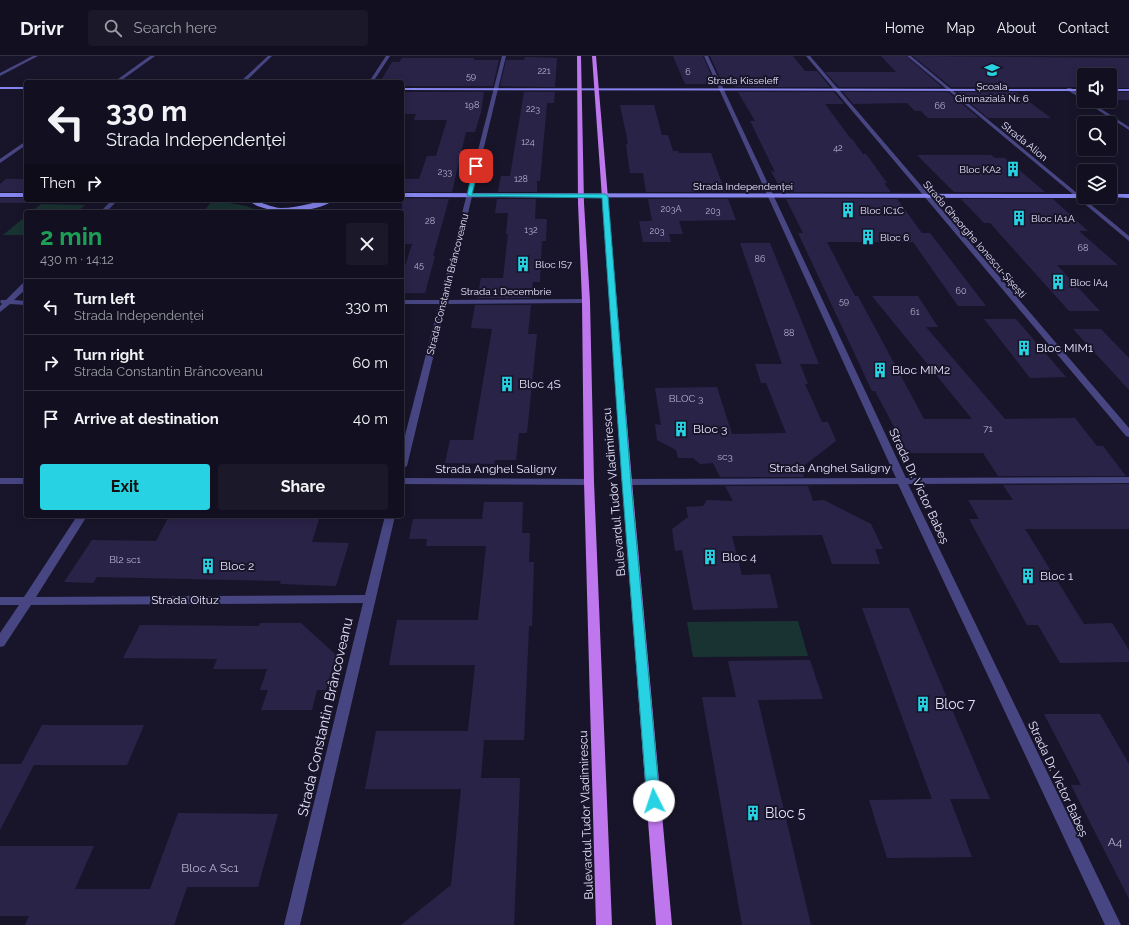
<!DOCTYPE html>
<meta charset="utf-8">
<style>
:root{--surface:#121020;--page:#1b1929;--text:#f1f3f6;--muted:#9c9da5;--line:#31303e;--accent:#27d3e2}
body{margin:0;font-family:Raleway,sans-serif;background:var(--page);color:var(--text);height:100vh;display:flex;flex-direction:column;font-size:15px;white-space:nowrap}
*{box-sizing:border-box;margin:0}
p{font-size:13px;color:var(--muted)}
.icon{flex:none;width:22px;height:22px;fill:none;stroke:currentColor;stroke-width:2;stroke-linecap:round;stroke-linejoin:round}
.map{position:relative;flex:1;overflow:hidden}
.sheet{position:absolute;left:24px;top:154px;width:380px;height:308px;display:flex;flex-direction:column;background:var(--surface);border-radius:4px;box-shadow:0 2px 10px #0003,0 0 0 1px var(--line)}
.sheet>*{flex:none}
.guide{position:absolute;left:24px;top:24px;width:380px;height:122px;border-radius:4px;box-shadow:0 2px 10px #0003,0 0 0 1px var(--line);background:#121020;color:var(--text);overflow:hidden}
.buttons{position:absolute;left:1077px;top:12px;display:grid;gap:8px}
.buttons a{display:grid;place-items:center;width:40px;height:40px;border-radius:4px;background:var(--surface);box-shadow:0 2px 10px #0003,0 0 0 1px var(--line);font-size:20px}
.pin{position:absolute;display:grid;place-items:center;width:34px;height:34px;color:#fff;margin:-17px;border-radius:8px;box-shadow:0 2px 6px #0006}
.me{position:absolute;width:44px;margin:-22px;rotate:356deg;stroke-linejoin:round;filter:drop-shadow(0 0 3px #0008)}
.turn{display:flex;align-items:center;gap:14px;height:84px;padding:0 16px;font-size:18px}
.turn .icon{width:52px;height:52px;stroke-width:2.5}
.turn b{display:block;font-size:28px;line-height:34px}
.then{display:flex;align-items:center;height:38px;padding:0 16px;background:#0003;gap:8px;font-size:15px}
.round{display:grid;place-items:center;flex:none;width:42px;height:42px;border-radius:4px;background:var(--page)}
.overview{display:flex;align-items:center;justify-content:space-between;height:68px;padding:0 16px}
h1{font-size:24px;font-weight:700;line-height:30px;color:#1e9e55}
.button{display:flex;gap:8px;margin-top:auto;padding:8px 16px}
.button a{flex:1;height:46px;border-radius:4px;background:var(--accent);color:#111;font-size:16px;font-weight:700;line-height:46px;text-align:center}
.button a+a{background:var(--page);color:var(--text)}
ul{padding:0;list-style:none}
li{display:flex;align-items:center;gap:12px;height:56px;padding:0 16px;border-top:1px solid var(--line)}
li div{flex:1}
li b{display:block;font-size:15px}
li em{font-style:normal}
header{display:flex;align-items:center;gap:24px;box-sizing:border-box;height:56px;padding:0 20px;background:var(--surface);border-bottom:1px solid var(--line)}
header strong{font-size:19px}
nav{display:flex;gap:22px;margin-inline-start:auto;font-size:14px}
.search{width:280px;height:36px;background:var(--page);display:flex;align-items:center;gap:10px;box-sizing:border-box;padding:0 14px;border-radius:4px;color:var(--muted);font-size:15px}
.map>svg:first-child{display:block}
</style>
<header>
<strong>Drivr</strong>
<div class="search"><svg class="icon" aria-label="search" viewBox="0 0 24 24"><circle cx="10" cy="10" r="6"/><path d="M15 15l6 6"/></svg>Search here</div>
<nav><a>Home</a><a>Map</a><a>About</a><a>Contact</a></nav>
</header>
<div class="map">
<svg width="1129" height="869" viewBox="0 0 1129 869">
<rect width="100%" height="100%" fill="#18152a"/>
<path fill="#193332" d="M213,144L246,150L262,156H203Z
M41,148L85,149L77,156H31Z
M26,160V179H3Z
M798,565L808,600L693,601L687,566Z"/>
<path fill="#2a2348" d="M673,0H703L715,28H685Z
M710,0H793L805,15H817L830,31H735L734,28H723Z
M881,0H906L942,31H839L825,16H896Z
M913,0L1129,2V32H1110V19H1084V31H951Z
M525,1L557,2L555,31L500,30L506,4H524Z
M402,2H474V4H499L493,30H402V26H380L392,6H399Z
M402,36H484L481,56L475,76H466L452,136H402V123H419L427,100H436L447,64H414L416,58H402Z
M524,36H555L554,47H547L540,125H537V136H498L501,120H510Z
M738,36H834L844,48H825L851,83H852L863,98H866L887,127H884L891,136H782L771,115L775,116L750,65H755Z
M843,36H948L979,62H928L921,55H915L907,47L853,48Z
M957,36H1016L1051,62H988Z
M1110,36H1129V44H1110Z
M620,49H654L662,79H668L673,95H678L679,97H711L725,136H646L643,117H630L626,89L628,87Z
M917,99H991L995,102H1005L1045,136H954Z
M6,123H26V136H0V128Z
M0,142H26V147H0Z
M402,142L449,143L433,200H435L425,237H402V219L412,188H402Z
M497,143H536L535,163H547L546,185H542L540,226H533L531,242H477L481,222H503L508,178H506L508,157H495Z
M648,143H728L736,164L679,165L683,178H669L671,186H643L639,165H652Z
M786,143H897L922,177H930L986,250H958L913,186H827L855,240H858L924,363H972L872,240H918L938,271H926L1005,363L1075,362L1097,390H1103L1126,420H998L983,397H908L875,335H872L798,177H803Z
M961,143H1053L1088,175H1079L1118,209H1057L1100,255H1069L990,167H984Z
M740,187H770L819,308H800L808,328H805L822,366H828L836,385L801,412L804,421H720L713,407L700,408L693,402H678L676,394L657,384L655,368L661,369L655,332L717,331L732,378L786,377L766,327H761L755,308H782Z
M475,249H531L528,278H537L527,377H519L516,404H495L494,408L445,407L450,384H473L492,273L471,272Z
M984,263H1016L1066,321L1030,322Z
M1073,273H1101L1129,302V334Z
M1129,428V473H1025L1084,568L1112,567L1129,594V606L1060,607L1038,569H1027L969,463H979L968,444H1013L1003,429Z
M725,430H808L813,445L824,444L871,468L883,493H875L880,508H832L822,479L732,480L742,519L770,518L778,552L693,554L682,494L675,495L672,473L688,461L686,451L703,450L707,444L733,445Z
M484,446H523L522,477H530L529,506H534L532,570H529L524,684H484L481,722H520L514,869H401L451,829L461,733H365L376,675H468L475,609H389L397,564H478L486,490H426L427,483H409L413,463H482Z
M169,460H320L312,486L349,487L336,530L280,528L281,525L97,521L93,527L64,526L92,484L156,485Z
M862,552H909L990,743H950L972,801L887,802L869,744L932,743Z
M260,567H301L336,599L326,634H317L312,654H261L268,634H260L267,613H213L217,603L123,602L140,569L259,570Z
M810,604L823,643L758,644L811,869H742L702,641H736L728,605Z
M1044,658H1100L1129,708V843L1071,729H1081Z
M42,669H144L127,709H34L0,774V708H21Z
M178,757L278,758L258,831H187L174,869H25L29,860H0V790H94L75,833H150Z"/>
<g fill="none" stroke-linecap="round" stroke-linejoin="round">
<path fill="#474683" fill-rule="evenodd" d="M33,0H38L0,20V17Z
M150,0H155L119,26H114Z
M268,0H272L245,26H240Z
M386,0H390L373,26H369Z
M502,0H506L447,244L586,243L590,245L586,247L446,248L407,410L402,413V391L439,248H402V244H440Z
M704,0H708L906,422L1129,421V427L908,428L1121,869H1105L898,428L627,429L622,426L627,423L896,422Z
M806,0H810L1129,372V381L1126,380Z
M907,0H911L1129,180V185Z
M1067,32H1071L1084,41V44L1067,34Z
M1084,45H1089L1129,71V74Z
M26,85V89L0,107V103Z
M112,144H118L106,156H100Z
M23,227H26V233L14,244L26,245V249L10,248L0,256V250L2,248L0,246L1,244H6Z
M0,422H26V428H0Z
M402,422L589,423L594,426L589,429L402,428Z
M77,460H87L36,541L365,539L385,460H395L300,869H284L363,547L31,549L4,590L0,591V577L19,549H0V541H24Z"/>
<path fill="#8685ef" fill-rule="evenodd" d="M0,31H26V33H0Z
M402,32L1084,33V35L402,34Z
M1110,33H1129V35H1110Z
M0,137H26V141H0Z
M402,137L1084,138V141H1086L1084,142L402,141Z
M1110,138H1129V142L1108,141H1110Z
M248,144C259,144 269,151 281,152C301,152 317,144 334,144C316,158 265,160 248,144Z"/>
<path fill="#bf77ed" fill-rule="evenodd" d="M577,0H581L584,147L590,245L594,426L612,869H596L584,426L582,245L578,147Z
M592,0H596L632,426L672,869H656L622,426Z"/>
</g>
<path fill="#27d3e2" stroke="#198993" d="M476,109L479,110L472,138H605L608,140L631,426L660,745L659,749L654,750L649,749L647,745L622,426L602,142L467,140L473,110Z"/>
<defs>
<g id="school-bare" transform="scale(1.2)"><path d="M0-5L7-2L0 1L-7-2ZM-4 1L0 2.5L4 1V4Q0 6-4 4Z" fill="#27d3e2" stroke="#18152a" stroke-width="2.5" paint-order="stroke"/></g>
<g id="building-bare" transform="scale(1.2)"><path d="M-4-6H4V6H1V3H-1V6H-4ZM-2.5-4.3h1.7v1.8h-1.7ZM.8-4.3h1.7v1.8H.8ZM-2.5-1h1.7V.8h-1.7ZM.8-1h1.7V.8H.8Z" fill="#27d3e2" stroke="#18152a" stroke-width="2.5" paint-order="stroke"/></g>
</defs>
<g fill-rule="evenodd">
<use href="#school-bare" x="992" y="14"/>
<use href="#building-bare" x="1013" y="113"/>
<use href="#building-bare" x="848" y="154"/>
<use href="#building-bare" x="1019" y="162"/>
<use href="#building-bare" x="868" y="181"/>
<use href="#building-bare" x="523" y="208"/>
<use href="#building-bare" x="1058" y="226"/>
<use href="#building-bare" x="1024" y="292"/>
<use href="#building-bare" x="880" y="314"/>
<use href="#building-bare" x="507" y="328"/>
<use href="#building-bare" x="681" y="373"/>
<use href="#building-bare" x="710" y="501"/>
<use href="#building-bare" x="208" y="510"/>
<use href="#building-bare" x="1028" y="520"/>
<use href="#building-bare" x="923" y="648"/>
<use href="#building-bare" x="753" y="757"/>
</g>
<g text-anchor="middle" stroke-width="4" stroke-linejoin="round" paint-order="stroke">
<g font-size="9" fill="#b6b2ce">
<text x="544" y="18">221</text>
<text x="688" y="19">6</text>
<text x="471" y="23">59</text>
<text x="472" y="52">198</text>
<text x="940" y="53">66</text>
<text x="533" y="56">223</text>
<text x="528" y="89">124</text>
<text x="838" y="95">42</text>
<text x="445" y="119">233</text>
<text x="521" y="126">128</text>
<text x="671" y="156">203A</text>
<text x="713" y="158">203</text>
<text x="430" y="168">28</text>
<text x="531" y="177">132</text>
<text x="657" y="178">203</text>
<text x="1083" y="195">68</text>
<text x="760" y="206">86</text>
<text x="419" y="212">45</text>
<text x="961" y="238">60</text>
<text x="844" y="248">59</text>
<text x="915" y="259">61</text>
<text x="789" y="280">88</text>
</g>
<g font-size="10" fill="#e4e2fb" stroke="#18152a">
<text x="743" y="28">Strada Kisseleff</text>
<text transform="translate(1025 85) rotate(39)" y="4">Strada Alion</text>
<text x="743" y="134">Strada Independenței</text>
<text transform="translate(975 183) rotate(49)" y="4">Strada Gheorghe Ionescu-Șișești</text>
<text transform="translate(447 228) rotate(-76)" y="4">Strada Constantin Brâncoveanu</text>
<text x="506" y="239">Strada 1 Decembrie</text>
</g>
<g font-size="10" fill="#e4e2fb" stroke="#18152a" text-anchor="start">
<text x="992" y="34" text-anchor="middle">Școala<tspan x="992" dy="12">Gimnazială Nr. 6</tspan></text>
<text x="1001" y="117" text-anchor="end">Bloc KA2</text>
<text x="860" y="158">Bloc IC1C</text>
<text x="1031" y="166">Bloc IA1A</text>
<text x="880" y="185">Bloc 6</text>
<text x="535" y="212">Bloc IS7</text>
<text x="1070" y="230">Bloc IA4</text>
</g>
<g font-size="10" fill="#b6b2ce">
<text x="686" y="346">BLOC 3</text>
<text x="988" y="376">71</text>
<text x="725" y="404">sc3</text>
<text x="125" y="507">Bl2 sc1</text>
</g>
<g font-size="12" fill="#e4e2fb" stroke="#18152a" text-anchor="start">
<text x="1036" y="296">Bloc MIM1</text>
<text x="892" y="318">Bloc MIM2</text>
<text x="519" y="332">Bloc 4S</text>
<text x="693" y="377">Bloc 3</text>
<text x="722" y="505">Bloc 4</text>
<text x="220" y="514">Bloc 2</text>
<text x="1040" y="524">Bloc 1</text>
</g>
<g font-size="12" fill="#e4e2fb" stroke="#18152a">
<text x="830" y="416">Strada Anghel Saligny</text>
<text x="496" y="417">Strada Anghel Saligny</text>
<text transform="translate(919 430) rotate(65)" y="4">Strada Dr. Victor Babeș</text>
<text transform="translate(614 436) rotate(-95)" y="4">Bulevardul Tudor Vladimirescu</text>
<text x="185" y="548">Strada Oituz</text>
<text transform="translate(1058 723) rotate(65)" y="4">Strada Dr. Victor Babeș</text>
<text transform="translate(586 759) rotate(-92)" y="4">Bulevardul Tudor Vladimirescu</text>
</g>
<g font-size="12" fill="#b6b2ce">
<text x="1115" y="790">A4</text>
<text x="210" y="816">Bloc A Sc1</text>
</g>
<g font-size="14" fill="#e4e2fb" stroke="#18152a" text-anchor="start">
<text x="935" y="653">Bloc 7</text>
<text x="765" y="762">Bloc 5</text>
</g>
<g font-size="14" fill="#e4e2fb" stroke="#18152a">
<text transform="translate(325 661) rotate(-77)" y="5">Strada Constantin Brâncoveanu</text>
</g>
</g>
</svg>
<div class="buttons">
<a><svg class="icon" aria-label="sound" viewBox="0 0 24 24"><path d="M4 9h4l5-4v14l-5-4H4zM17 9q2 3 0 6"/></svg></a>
<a><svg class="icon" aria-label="search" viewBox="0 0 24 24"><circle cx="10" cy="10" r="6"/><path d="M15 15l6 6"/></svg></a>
<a><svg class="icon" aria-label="layers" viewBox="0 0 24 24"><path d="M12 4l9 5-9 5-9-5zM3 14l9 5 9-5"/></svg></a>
</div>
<div class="pin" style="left:476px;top:110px;background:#d93025"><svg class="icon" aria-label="arrive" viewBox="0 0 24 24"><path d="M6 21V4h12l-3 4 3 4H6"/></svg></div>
<svg class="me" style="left:654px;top:745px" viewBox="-20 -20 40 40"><circle r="19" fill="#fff"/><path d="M0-13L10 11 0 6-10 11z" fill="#27d3e2"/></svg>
<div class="guide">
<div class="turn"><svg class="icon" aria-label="left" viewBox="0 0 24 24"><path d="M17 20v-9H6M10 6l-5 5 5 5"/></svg><div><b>330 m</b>Strada Independenței</div></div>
<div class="then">Then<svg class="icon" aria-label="right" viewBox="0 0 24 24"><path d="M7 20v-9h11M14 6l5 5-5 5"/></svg></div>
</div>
<section class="sheet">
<div class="overview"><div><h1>2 min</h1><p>430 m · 14:12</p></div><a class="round"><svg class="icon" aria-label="close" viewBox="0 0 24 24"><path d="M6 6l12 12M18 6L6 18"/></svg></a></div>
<ul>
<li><svg class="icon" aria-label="left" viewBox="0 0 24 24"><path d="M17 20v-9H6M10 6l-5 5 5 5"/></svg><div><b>Turn left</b><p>Strada Independenței</p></div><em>330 m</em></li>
<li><svg class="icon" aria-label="right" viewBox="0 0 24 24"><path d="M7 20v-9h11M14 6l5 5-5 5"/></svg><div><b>Turn right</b><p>Strada Constantin Brâncoveanu</p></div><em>60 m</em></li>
<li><svg class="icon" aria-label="arrive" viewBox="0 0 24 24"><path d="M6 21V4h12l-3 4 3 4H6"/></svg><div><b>Arrive at destination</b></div><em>40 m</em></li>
</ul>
<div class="button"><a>Exit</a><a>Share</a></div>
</section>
</div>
